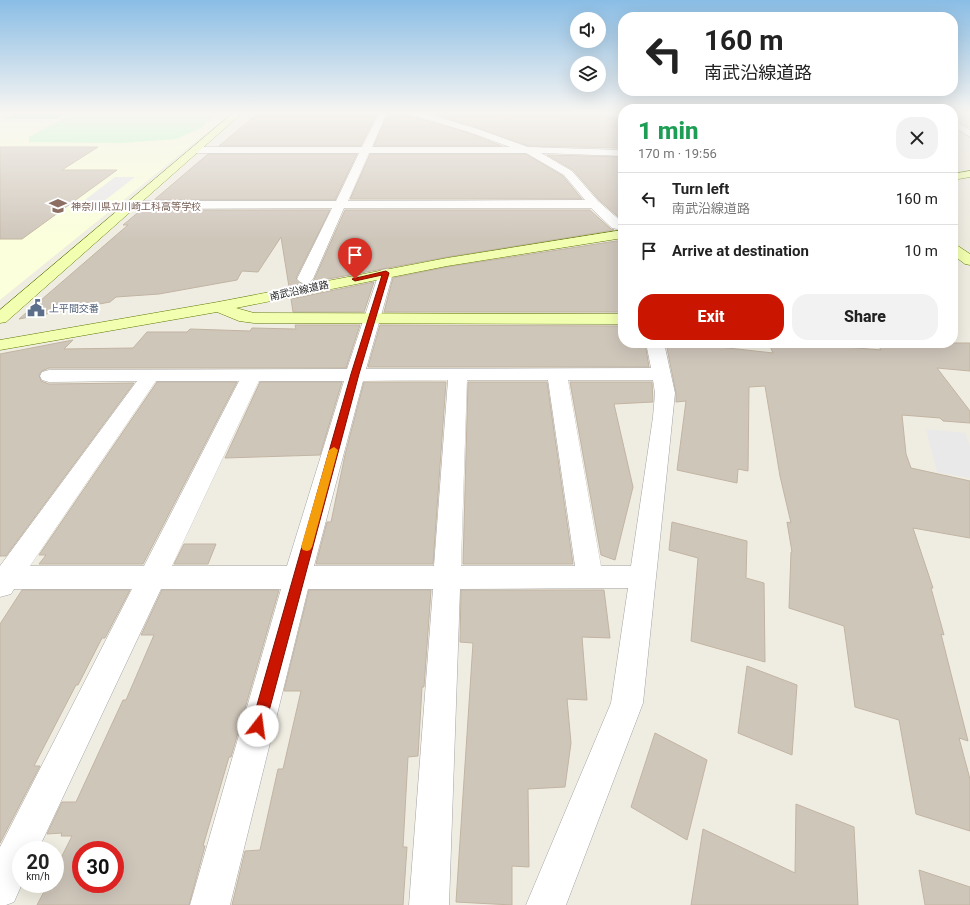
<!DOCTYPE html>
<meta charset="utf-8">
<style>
:root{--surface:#fff;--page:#f2f2f2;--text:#222;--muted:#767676;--line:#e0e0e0;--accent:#ca1600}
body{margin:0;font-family:Roboto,"Noto Sans JP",sans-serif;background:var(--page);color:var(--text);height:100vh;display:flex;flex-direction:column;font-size:15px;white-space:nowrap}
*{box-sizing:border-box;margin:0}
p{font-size:13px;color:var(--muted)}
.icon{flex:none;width:22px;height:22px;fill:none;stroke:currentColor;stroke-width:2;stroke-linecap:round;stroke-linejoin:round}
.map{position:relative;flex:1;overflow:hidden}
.drawer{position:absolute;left:618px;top:104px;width:340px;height:244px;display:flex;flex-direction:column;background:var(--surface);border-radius:16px;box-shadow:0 4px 16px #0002}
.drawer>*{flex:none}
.top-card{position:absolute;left:618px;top:12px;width:340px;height:84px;border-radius:16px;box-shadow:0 4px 16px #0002;background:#fff;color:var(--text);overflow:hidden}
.buttons{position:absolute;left:570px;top:12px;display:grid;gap:8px}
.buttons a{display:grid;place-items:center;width:36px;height:36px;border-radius:50%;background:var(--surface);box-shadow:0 4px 16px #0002;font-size:20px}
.speed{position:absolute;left:12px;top:841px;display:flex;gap:8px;font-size:20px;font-weight:700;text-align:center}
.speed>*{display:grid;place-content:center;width:52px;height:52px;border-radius:50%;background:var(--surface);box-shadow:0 4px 16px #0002;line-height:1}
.speed small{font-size:10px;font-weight:400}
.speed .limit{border:6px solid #d22;background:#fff;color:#111}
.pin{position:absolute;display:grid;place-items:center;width:34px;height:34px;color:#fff;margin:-41px -17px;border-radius:50% 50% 50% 0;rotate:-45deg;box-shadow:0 0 4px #0007}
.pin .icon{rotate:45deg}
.me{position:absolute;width:44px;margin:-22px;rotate:15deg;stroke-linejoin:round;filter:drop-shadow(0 0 3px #0008)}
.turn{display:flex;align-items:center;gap:14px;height:84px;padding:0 20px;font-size:18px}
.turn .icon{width:52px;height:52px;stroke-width:2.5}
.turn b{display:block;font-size:28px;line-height:34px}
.round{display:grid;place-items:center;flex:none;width:42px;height:42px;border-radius:16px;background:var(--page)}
.overview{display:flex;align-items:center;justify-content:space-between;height:68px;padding:0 20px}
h1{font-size:24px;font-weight:800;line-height:30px;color:#1e9e55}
.cta{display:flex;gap:8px;margin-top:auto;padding:8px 20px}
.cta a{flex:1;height:46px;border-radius:16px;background:var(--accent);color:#fff;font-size:16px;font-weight:800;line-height:46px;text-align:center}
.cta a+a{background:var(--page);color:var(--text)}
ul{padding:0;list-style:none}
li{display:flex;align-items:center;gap:12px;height:52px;padding:0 20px;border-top:1px solid var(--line)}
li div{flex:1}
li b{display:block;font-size:15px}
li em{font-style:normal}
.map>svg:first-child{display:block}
</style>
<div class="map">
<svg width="970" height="905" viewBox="0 0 970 905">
<rect width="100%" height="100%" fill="#efece1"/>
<path fill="#fbffdb" d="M0,113H231L0,300Z"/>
<path fill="#b9fec6" d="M73,113H215L213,117L201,128L176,139L122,143L29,142V137Z"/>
<path fill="#77e6c8" d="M17,113H68L57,119H4Z"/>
<path fill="#e9e9e9" d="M115,177H135L99,205L77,206Z
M926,429L965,433L970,447V478L937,472Z"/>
<path fill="#cfc6ba" stroke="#c2b4a2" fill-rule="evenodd" d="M258,113H377L361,146H219Z
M388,113H409L411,116L469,133L502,146H374Z
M430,113H564V115L605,116L608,118H623V148L528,146L475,127Z
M0,147H98L62,170H117L22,239H0Z
M208,154H357L335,200H154Z
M370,154H526L563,176L582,199H350Z
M547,155L623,157V221L599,200L573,170Z
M141,210H330L296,278L302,284L289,287L281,237L258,272L242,271L237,280L159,294L116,297L110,302L19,319L128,225H123Z
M345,210H590L611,229L614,230L447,257L312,282L314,280Z
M623,240V312H384L393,278L447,267Z
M374,282L364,312H293L291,299Z
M295,325H360L346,368H49L42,371L39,375L41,381L49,384L134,383L6,556H0V354L73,340L64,349L133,348L147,332H187L190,329L250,331L252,328L296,329Z
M380,325L623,326V343H645L649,367H368Z
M666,343H718L719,347L773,353L769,344L799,346L798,343L881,350L877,343H970V371L937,368L970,411V423L943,421L940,418L902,415L906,454L911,468L970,481V538L913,528L933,588H931L944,635L941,634L968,741L959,738L970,779V831L916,814L899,720L855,707L844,626L789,608L791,552H792L787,522L791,523L780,476L765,386L749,387L748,471L738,469L737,483L677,470L686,401L676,402V393Z
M157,382H237L143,564H39L46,555H39Z
M260,382H342L320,455L225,458Z
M364,382H446L433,564H316L327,522H331L345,455Z
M468,382H547L573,564H463Z
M570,382H652L653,402L614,404L633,487L615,560L601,555Z
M672,522L747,541L746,578L764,583L765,662L691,641L698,558L669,550Z
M184,544H216L208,564H174Z
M22,590H130L105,638H102L78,685H76L34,766H40L0,843V624Z
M162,590H279L231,757H229L203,846H205L189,905H37L48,884H55V870L72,836H61L62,833L47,834L62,802H76L123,700H126L154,635H141ZM81,850H115V884H81Z
M309,590H431L424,687H422L418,756L408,757L403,847H407L403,905H232L245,851L260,850L278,769H283L301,691H284Z
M461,590H604L610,638L582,637L587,700L567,699L571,743L565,787L528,789L529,867L512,866V905L456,902L473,643L460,642Z
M747,666L797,685L792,755L738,733Z
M655,733L707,760L687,840L631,807Z
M796,804L854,827L858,905H691L703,829L795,873Z
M919,870L970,887V905H925Z"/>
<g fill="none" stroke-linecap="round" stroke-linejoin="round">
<g stroke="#a4a4a4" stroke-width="1">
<path id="street" d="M379,113H387L372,147H510L469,132L411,115L410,113H424L475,128L528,147L623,150V156L541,153L572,171L598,201L622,222L623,226L617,229L612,228L591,208H344L313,279L310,282L305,284L300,282L297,279L332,208L132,209L128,208L126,205L128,202L132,201H336L359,153H195L190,150L195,147H362ZM369,153H526L564,175L585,200L348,201Z
M604,113H623V117L608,116Z
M953,119L970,130V137L953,126Z
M386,269L391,270L393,273L366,369L651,368L646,343H664L675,393L643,703L566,905H526L611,703L628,588L460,589L449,905H409L433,589H308L230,905H190L281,589H161L38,850H21V884H22L14,902L6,905H0V847L132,589H14L11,594L0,597V566L137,381L49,382L42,380L40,376L42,372L49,370L347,369L379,273L381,270ZM448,380L434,566H314L363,381ZM467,380H548L575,566H461ZM568,380H653L655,393L653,417L631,566H601ZM156,381H239L144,566H30ZM259,381H344L287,566H172Z"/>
</g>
<g stroke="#5e7800" stroke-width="1">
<path id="secondary" d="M233,113H242L6,322L0,323V310Z
M970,171V177L953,180V174Z
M623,230V238L447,266L236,308L254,313L623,314V324L254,323L239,321L217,312L0,350V340L218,302L447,258Z
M953,245L958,246L970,254V265L965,264L953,255Z"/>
</g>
<use href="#street" fill="#fff" fill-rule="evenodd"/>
<use href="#secondary" fill="#f2ffb0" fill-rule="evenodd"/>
</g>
<linearGradient id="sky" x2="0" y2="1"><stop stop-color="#8abde5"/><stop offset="0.47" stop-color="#f8f6f2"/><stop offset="1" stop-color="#f8f6f2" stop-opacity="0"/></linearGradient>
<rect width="970" height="240" fill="url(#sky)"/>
<path fill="#ca1600" stroke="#830e00" d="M386,271L389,273L359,374L265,726L263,731L258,733L253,731L251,726L351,374L382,275L355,281L352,279Z"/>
<path fill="#f59e0b" d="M334,447L338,450L312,547L310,550L307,551L303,550L301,547L329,450Z"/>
<defs>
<g id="school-bare" transform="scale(1.38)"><path d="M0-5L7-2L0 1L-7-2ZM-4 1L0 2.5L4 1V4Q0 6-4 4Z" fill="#8d6e63" stroke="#fff" stroke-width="2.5" paint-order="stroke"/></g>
<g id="civic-bare" transform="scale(1.38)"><path d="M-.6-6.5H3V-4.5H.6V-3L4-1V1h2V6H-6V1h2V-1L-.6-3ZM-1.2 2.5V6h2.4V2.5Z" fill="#5c6f8a" stroke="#fff" stroke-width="2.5" paint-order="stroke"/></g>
</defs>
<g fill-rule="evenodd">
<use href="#school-bare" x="58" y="206"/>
<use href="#civic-bare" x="36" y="308"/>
</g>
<g text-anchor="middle" stroke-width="4" stroke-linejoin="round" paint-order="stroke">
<g font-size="10" fill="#785e54" stroke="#fff" text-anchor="start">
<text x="71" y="210">神奈川県立川崎工科高等学校</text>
</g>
<g font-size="10" fill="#1d1d1d" stroke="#fff">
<text transform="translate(299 290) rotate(-12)" y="4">南武沿線道路</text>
</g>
<g font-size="10" fill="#4e5e75" stroke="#fff" text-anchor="start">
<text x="49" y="312">上平間交番</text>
</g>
</g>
</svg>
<div class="buttons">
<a><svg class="icon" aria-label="sound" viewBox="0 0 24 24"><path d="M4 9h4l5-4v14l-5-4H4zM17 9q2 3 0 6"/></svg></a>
<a><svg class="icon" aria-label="layers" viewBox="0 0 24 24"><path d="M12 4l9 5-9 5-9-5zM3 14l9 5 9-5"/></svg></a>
</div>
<div class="speed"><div>20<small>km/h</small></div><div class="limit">30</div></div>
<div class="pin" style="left:355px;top:279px;background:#d93025"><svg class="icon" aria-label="arrive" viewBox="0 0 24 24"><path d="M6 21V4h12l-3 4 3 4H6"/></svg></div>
<svg class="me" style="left:258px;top:726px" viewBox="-20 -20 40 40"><circle r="19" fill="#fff"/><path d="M0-13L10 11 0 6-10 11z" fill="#ca1600"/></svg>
<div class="top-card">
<div class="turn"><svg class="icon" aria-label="left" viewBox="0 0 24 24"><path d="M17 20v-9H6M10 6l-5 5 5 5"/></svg><div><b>160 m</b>南武沿線道路</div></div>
</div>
<section class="drawer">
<div class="overview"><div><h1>1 min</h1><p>170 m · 19:56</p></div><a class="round"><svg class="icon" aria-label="close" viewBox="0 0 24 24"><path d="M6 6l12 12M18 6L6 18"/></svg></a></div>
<ul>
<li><svg class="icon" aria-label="left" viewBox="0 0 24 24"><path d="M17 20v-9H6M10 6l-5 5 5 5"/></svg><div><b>Turn left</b><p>南武沿線道路</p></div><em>160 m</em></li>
<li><svg class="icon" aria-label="arrive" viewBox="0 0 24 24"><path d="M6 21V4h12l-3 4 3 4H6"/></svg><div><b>Arrive at destination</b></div><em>10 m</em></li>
</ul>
<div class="cta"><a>Exit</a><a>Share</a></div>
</section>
</div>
